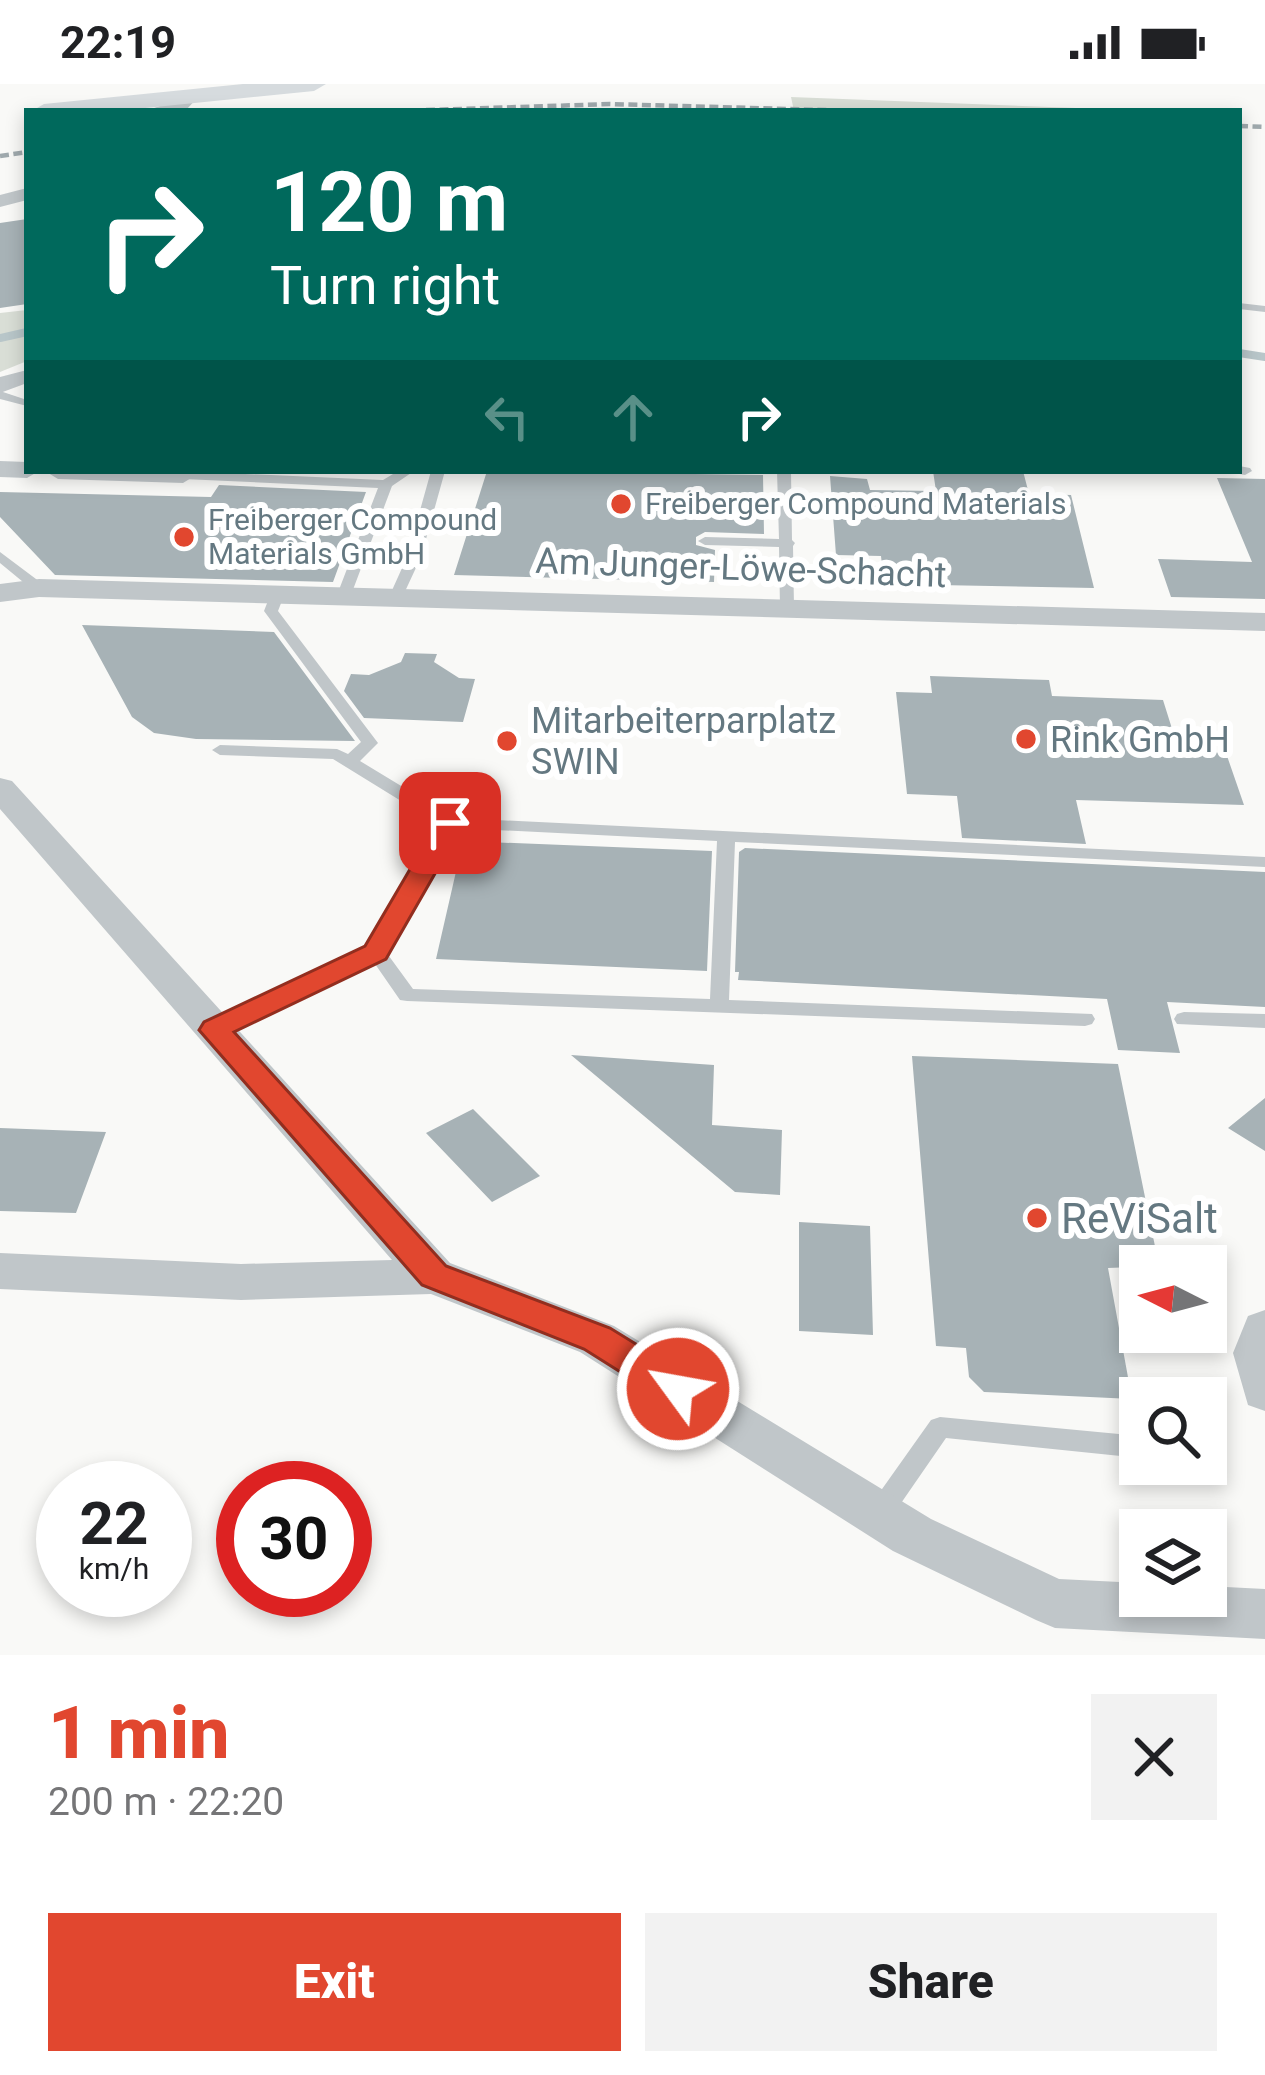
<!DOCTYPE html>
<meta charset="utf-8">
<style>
:root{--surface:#fff;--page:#f2f2f2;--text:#202124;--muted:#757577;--accent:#e1472f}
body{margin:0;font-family:Roboto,sans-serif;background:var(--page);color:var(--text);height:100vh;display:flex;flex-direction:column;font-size:45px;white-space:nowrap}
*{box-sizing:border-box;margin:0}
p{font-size:39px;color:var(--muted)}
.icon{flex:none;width:66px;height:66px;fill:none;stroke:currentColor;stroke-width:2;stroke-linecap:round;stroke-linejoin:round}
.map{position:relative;height:1571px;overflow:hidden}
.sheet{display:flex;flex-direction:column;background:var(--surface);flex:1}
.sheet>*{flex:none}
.hud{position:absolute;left:24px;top:24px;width:1218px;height:366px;border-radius:0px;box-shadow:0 6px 18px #0003;background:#00695c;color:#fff;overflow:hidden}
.needle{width:78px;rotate:276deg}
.fabs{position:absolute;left:1119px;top:1161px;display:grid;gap:24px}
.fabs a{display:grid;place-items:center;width:108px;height:108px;border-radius:0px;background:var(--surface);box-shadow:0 6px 18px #0003;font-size:60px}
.speed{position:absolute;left:36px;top:1377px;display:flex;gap:24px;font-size:60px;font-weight:700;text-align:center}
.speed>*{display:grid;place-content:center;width:156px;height:156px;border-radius:50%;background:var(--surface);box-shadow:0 6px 18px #0003;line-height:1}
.speed small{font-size:30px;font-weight:400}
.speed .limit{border:18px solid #d22;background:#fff;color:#111}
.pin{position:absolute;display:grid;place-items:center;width:102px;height:102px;color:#fff;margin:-51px;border-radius:24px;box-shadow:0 6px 18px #0006}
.me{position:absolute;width:132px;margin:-66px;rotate:302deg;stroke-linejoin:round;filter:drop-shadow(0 0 9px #0008)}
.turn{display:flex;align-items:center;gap:42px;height:252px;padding:0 48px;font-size:54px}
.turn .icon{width:156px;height:156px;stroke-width:2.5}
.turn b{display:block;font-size:84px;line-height:102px}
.lanes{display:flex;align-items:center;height:114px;padding:0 48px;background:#0003;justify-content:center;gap:60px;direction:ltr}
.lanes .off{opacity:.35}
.round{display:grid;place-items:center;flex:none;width:126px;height:126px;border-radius:0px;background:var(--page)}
.head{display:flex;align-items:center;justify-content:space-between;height:204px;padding:0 48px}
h1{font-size:72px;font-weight:800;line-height:90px;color:var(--accent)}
.action{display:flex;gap:24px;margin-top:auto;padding:24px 48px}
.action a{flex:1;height:138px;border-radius:0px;background:var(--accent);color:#fff;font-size:48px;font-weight:800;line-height:138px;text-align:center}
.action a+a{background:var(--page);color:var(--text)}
.status{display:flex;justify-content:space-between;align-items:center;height:84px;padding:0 60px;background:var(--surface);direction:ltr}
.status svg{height:33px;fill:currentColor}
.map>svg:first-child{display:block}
</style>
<div class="status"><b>22:19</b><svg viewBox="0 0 49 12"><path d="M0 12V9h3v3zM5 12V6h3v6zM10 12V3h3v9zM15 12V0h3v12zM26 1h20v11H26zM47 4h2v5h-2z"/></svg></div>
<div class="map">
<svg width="1265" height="1571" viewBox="0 0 1265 1571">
<rect width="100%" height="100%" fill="#f9f9f7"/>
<path fill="#d9ded6" d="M791,13L1156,27H794Z
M27,226V277L0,288V229Z"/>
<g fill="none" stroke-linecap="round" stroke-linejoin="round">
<path stroke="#b8c6c9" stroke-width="8" d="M0,254L27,248
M1239,269L1265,273"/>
</g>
<path fill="#a7b2b6" d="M27,135V220L0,224V139Z
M487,387L763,391L764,450L705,448L696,453V461L715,466L714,498L454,491Z
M933,387H1023L1029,410L1071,411L1094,504L884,500L881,472L836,471L830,392L867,395L870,406L936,407Z
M1217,394L1265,395V515L1171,513L1158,475L1252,478Z
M219,401L366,408L333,498L55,491L0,433V408L211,413Z
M82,541L274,548L355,657L196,655L154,649L132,633Z
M405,569L437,570L434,578L459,594L475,595L463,638L364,634L344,607L351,590L369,591L401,578Z
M930,592L1049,596L1052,612L1163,616L1179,667L1226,669L1244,721L1076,716L1086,760L962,754L957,712L907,710L896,608L932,609Z
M463,757L712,767L707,887L436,875Z
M745,764L1265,788V923L1167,918L1180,969L1118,966L1107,915L738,896L739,888H735L739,768Z
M571,971L714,981L712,1041L782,1046L780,1111L735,1108Z
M912,972L1118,980L1159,1182L1108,1184L1132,1315L984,1308L969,1293L966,1264L936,1262Z
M1265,1014V1067L1228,1044Z
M473,1025L540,1092L492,1118L426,1049Z
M0,1044L106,1048L76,1129L0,1127Z
M799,1138L870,1142L873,1251L799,1247Z"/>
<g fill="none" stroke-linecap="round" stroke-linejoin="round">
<path fill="#c0c6c9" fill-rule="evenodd" d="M1239,219L1265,222V228L1239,225Z
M0,307L27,316V322L0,315Z
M1239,382L1250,384L1252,387L1245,391L1234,389L1239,387Z
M178,387L383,396L398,387H414L392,402L351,511L344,515L337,511L378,404L183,395L176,391Z
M431,387H445L421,473L401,516H391L389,513L407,473Z
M777,387H791L792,456L795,459L793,462L794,524L787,528L780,524L779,463L705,461L698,457L705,453L779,455Z
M0,468L44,501V507H34L0,479Z
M278,505L285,509L278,527L378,659L360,677L454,734L1265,773V783L735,758L729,916L1092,930L1095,935L1092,940L1085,942L407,917L400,916L373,877L221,951H207L204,946L207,941L369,864L440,741L333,675L220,671L212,666L220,661L337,665L348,670L361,658L264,527L271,509ZM456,744L717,757L710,915L413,905L386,868Z
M1184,928L1265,930V944L1177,940L1174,935L1177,930Z
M940,1333L1140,1352V1374L946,1354L888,1438L879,1441L870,1438L866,1430L870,1422L931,1336Z"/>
<path fill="#c0c6c9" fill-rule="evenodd" d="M185,8L199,12L187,25L145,27L175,17Z
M27,104V116L0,123V111Z
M27,286V299L0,309V293Z
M0,377L27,378V387H39L27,394L0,393Z
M45,387H193L196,391L183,399L58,395Z
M39,495L1265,529V547L39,513L0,518V500Z
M0,694L12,697L450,1179L614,1242L931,1435L1059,1495L1140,1499V1512H1206V1502L1265,1505V1555L1055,1544L1036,1536L893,1467L580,1268L431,1210L241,1216L0,1205V1169L241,1180L392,1176L0,725Z
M1265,1226V1327L1248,1321L1233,1269L1248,1232Z"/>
<path fill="#d6dbde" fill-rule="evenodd" d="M243,0H326L314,7L116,27H32L44,20Z"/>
<path stroke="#9fa9ad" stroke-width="4.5" stroke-dasharray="9 4.5" stroke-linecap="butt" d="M399,27L610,20L858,27
M1239,42L1265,43
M0,72L27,68"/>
</g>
<path fill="#e1472f" stroke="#922e1f" stroke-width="3" d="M450,731L464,739L386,875L234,948L446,1182L610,1244L691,1294L696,1305L691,1316L678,1320L665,1316L584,1265L422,1201L199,946L204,938L365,862L437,739Z"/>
<g fill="#e1472f" stroke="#fff" stroke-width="4.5">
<circle cx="621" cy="420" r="12"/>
<circle cx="184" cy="453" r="12"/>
<circle cx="1026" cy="655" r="12"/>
<circle cx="507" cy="657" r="12"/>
<circle cx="1037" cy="1134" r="12"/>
</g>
<g text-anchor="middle" stroke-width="12" stroke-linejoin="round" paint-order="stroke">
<g font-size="30" fill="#647881" stroke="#fff" text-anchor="start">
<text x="645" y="430">Freiberger Compound Materials</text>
<text x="208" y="446">Freiberger Compound<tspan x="208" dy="34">Materials GmbH</tspan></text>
</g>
<g font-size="36" fill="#647881" stroke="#fff">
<text transform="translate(741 483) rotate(2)" y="13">Am Junger-Löwe-Schacht</text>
</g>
<g font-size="36" fill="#647881" stroke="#fff" text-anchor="start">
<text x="531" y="649">Mitarbeiterparplatz<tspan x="531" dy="41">SWIN</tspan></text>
<text x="1050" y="668">Rink GmbH</text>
</g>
<g font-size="42" fill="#647881" stroke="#fff" text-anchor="start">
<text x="1061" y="1149">ReViSalt</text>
</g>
</g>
</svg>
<div class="fabs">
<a><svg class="needle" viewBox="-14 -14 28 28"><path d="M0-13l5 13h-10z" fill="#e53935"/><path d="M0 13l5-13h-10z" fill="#757577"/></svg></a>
<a><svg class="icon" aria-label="search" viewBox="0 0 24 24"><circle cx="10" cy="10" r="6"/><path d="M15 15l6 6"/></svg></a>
<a><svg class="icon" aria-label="layers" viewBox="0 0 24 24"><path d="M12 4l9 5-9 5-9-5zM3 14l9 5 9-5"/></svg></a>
</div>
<div class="speed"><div>22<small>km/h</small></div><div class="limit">30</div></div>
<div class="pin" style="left:450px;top:739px;background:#d93025"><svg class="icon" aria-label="arrive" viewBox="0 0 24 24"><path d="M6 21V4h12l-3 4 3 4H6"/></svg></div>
<svg class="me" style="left:678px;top:1305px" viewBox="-20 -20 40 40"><circle r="17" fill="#e1472f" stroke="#fff" stroke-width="3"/><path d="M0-11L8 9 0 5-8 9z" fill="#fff"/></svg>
<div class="hud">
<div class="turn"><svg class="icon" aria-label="right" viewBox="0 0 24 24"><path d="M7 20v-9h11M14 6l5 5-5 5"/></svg><div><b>120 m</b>Turn right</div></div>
<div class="lanes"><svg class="icon off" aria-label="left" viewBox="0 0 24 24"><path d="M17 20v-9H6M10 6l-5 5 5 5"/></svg><svg class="icon off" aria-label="ahead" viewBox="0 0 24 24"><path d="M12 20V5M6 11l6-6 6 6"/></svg><svg class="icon" aria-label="right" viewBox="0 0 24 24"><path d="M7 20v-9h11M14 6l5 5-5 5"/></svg></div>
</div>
</div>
<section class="sheet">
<div class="head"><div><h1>1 min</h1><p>200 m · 22:20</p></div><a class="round"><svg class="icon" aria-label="close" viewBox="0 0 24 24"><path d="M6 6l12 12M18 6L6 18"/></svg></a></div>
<div class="action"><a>Exit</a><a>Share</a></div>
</section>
